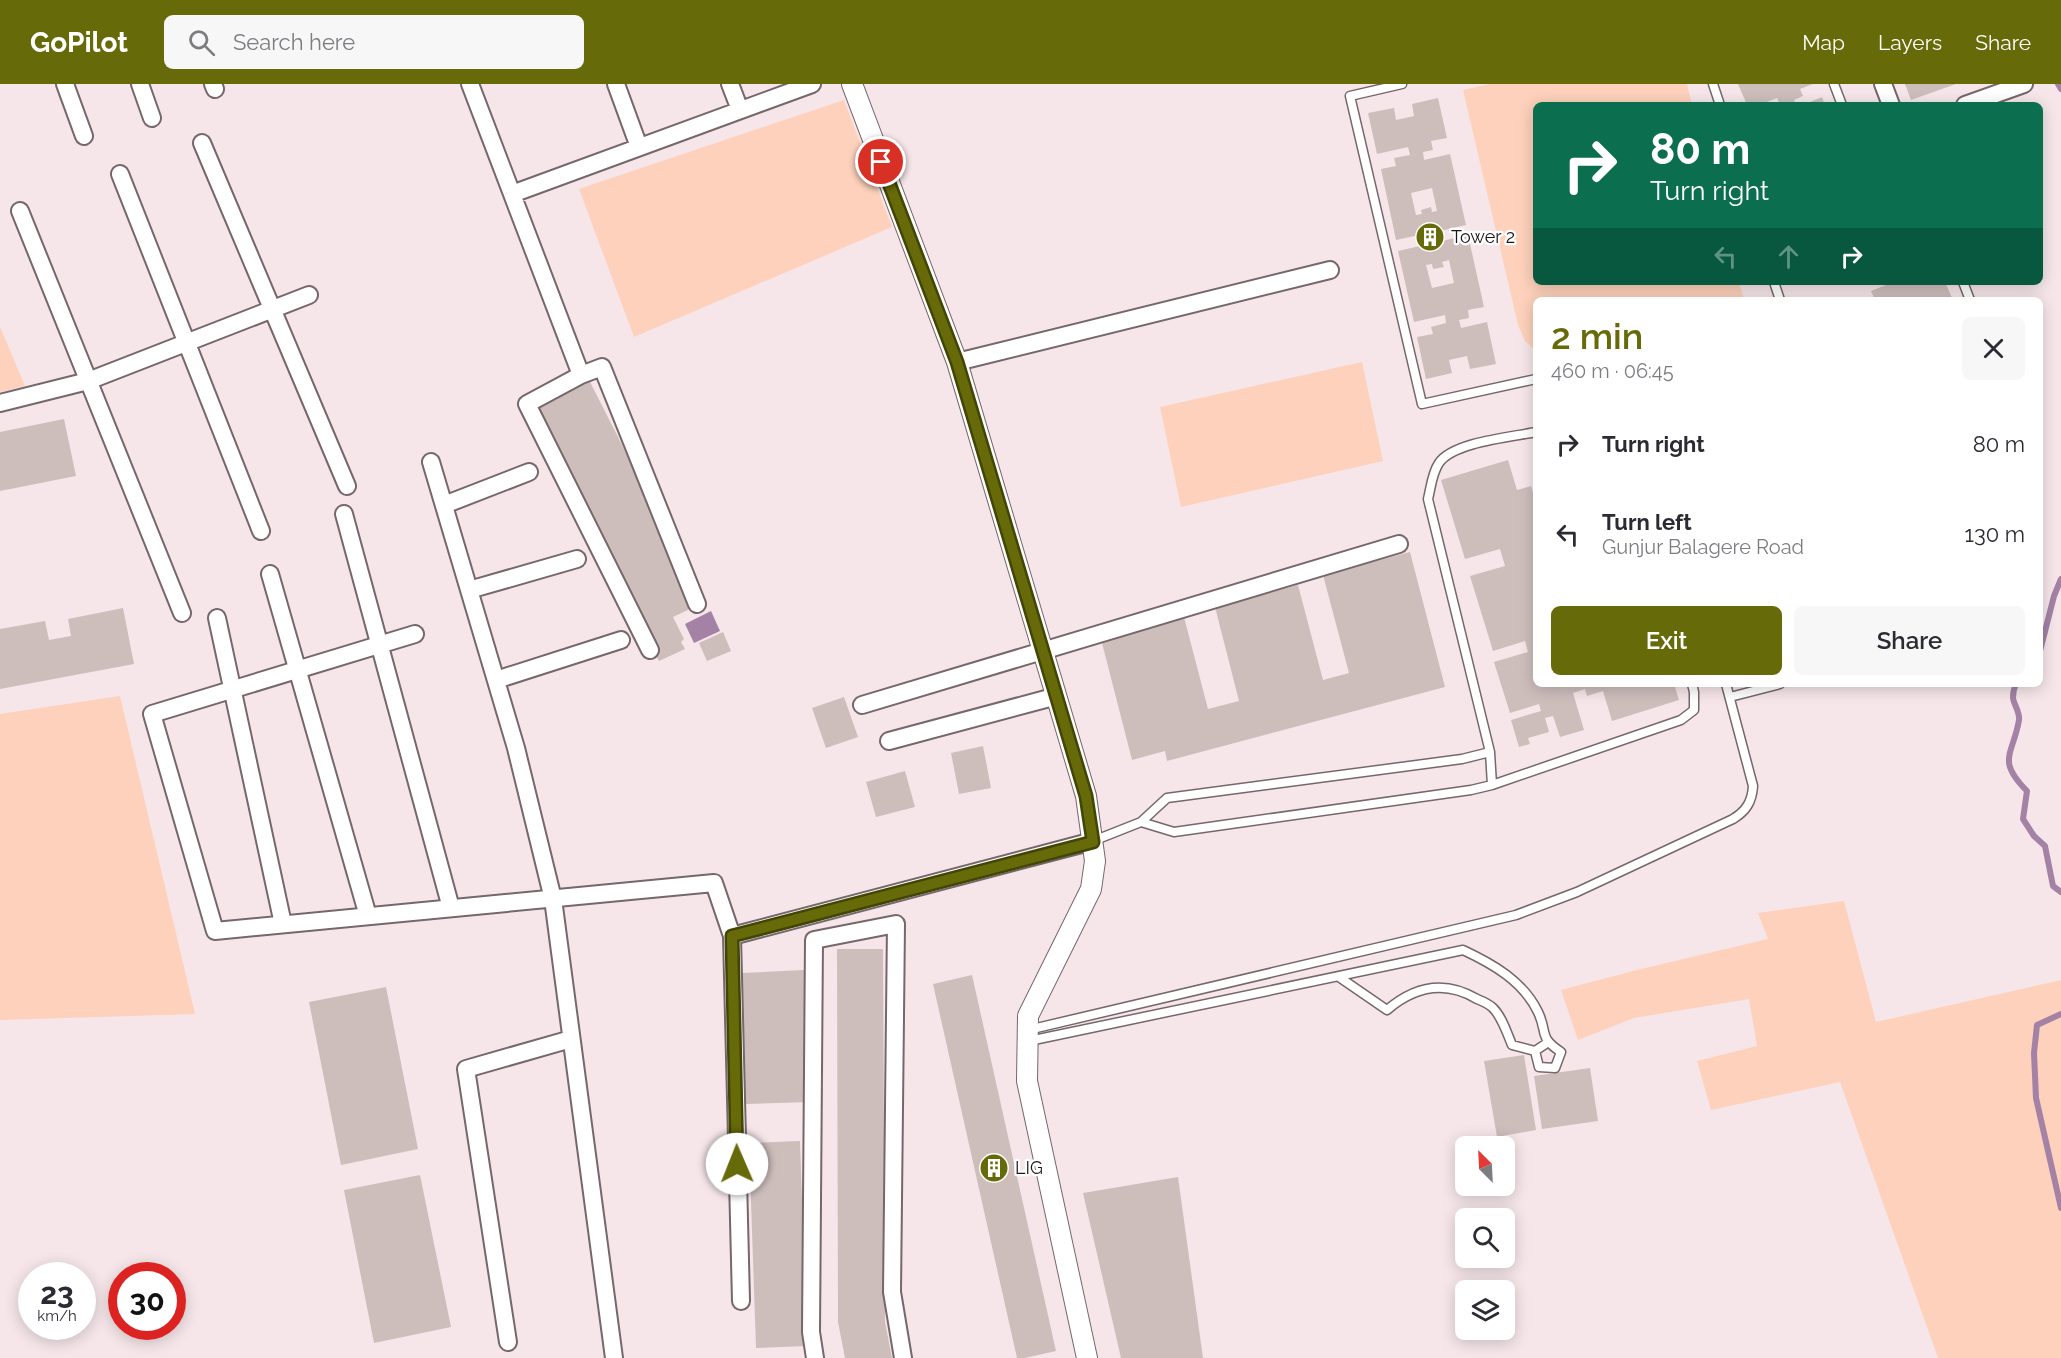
<!DOCTYPE html>
<meta charset="utf-8">
<style>
:root{--surface:#fff;--page:#f7f7f7;--text:#2b2b33;--muted:#7c7c81;--accent:#676a09}
body{margin:0;font-family:Raleway,sans-serif;background:var(--page);color:var(--text);height:100vh;display:flex;flex-direction:column;font-size:22px;white-space:nowrap}
*{box-sizing:border-box;margin:0}
p{font-size:20px;color:var(--muted)}
.icon{flex:none;width:33px;height:33px;fill:none;stroke:currentColor;stroke-width:2;stroke-linecap:round;stroke-linejoin:round}
.map{position:relative;flex:1;overflow:hidden}
.details{position:absolute;left:1533px;top:213px;width:510px;height:390px;display:flex;flex-direction:column;background:var(--surface);border-radius:9px;box-shadow:0 3px 15px #0003}
.details>*{flex:none}
.banner{position:absolute;left:1533px;top:18px;width:510px;height:183px;border-radius:9px;box-shadow:0 3px 15px #0003;background:#0b6e4f;color:#fff;overflow:hidden}
.needle{width:39px;rotate:336deg}
.fabs{position:absolute;left:1455px;top:1052px;display:grid;gap:12px}
.fabs a{display:grid;place-items:center;width:60px;height:60px;border-radius:9px;background:var(--surface);box-shadow:0 3px 15px #0003;font-size:30px}
.speed{position:absolute;left:18px;top:1178px;display:flex;gap:12px;font-size:30px;font-weight:700;text-align:center}
.speed>*{display:grid;place-content:center;width:78px;height:78px;border-radius:50%;background:var(--surface);box-shadow:0 3px 15px #0003;line-height:1}
.speed small{font-size:15px;font-weight:400}
.speed .limit{border:9px solid #d22;background:#fff;color:#111}
.pin{position:absolute;display:grid;place-items:center;width:51px;height:51px;color:#fff;margin:-26px;border:3px solid #fff;border-radius:50%;box-shadow:0 2px 6px #0007}
.me{position:absolute;width:66px;margin:-33px;rotate:359deg;stroke-linejoin:round;filter:drop-shadow(0 0 4px #0008)}
.turn{display:flex;align-items:center;gap:21px;height:126px;padding:0 18px;font-size:27px}
.turn .icon{width:78px;height:78px;stroke-width:2.5}
.turn b{display:block;font-size:42px;line-height:51px}
.lanes{display:flex;align-items:center;height:57px;padding:0 18px;background:#0003;justify-content:center;gap:30px;direction:ltr}
.lanes .off{opacity:.35}
.round{display:grid;place-items:center;flex:none;width:63px;height:63px;border-radius:9px;background:var(--page)}
.summary{display:flex;align-items:center;justify-content:space-between;height:102px;padding:0 18px}
h1{font-size:36px;font-weight:600;line-height:45px;color:var(--accent)}
.button{display:flex;gap:12px;margin-top:auto;padding:12px 18px}
.button a{flex:1;height:69px;border-radius:9px;background:var(--accent);color:#fff;font-size:24px;font-weight:600;line-height:69px;text-align:center}
.button a+a{background:var(--page);color:var(--text)}
ul{padding:0;list-style:none}
li{display:flex;align-items:center;gap:18px;height:90px;padding:0 18px}
li div{flex:1}
li b{display:block;font-size:22px}
li em{font-style:normal}
header{display:flex;align-items:center;gap:36px;box-sizing:border-box;height:84px;padding:0 30px;background:var(--accent);color:#fff}
header strong{font-size:28px}
nav{display:flex;gap:33px;margin-inline-start:auto;font-size:21px}
.search{width:420px;height:54px;background:var(--page);display:flex;align-items:center;gap:15px;box-sizing:border-box;padding:0 21px;border-radius:9px;color:var(--muted);font-size:22px}
.map>svg:first-child{display:block}
</style>
<header>
<strong>GoPilot</strong>
<div class="search"><svg class="icon" aria-label="search" viewBox="0 0 24 24"><circle cx="10" cy="10" r="6"/><path d="M15 15l6 6"/></svg>Search here</div>
<nav><a>Map</a><a>Layers</a><a>Share</a></nav>
</header>
<div class="map">
<svg width="2061" height="1274" viewBox="0 0 2061 1274">
<rect width="100%" height="100%" fill="#f6e6e9"/>
<path fill="#fdd1bb" d="M1490,0H1687L1692,21H1536V198H1739L1744,216H1536V267L1525,257L1518,241L1463,6Z
M844,16L892,143L634,253L579,105Z
M0,243L25,302L0,308Z
M1362,278L1383,377L1181,423L1160,323Z
M120,612L195,930L0,936V630Z
M1844,817L1876,938L2061,896V1274H1938L1840,998L1711,1026L1697,977L1757,962L1749,915L1634,934L1578,956L1561,906L1637,886L1768,855L1758,829Z"/>
<path fill="#a482a6" d="M711,527L720,547L694,559L685,540Z"/>
<g fill="none" stroke-linecap="round" stroke-linejoin="round">
<path stroke="#a482a6" stroke-width="6" d="M2058,0L2061,5
M2040,567L2054,512L2061,495
M2016,600C2014,604 2013,609 2013,614C2014,621 2020,628 2019,636C2013,671 1996,676 2027,707L2023,735L2034,752L2045,762L2053,802L2061,808
M2061,930L2037,941L2034,969L2036,1014L2061,1124"/>
</g>
<path fill="#cdbebc" fill-rule="evenodd" d="M1738,0H1813L1800,5L1803,12L1794,16L1796,21H1780L1777,14L1759,21H1747Z
M1905,0H1956L1911,16Z
M1822,13L1825,21H1803Z
M1438,14L1447,54L1431,57L1433,66L1423,68L1424,76L1450,70L1466,141L1440,147L1442,157L1468,151L1484,223L1468,226L1469,234L1459,236L1461,244L1487,238L1496,280L1470,285L1467,272L1449,276L1452,289L1426,295L1417,253L1433,250L1431,243L1446,239L1445,231L1414,238L1398,167L1429,160L1428,155L1420,156L1419,151L1396,156L1381,85L1396,82L1394,74L1410,71L1408,63L1377,70L1368,29L1394,24L1396,36L1414,32L1412,20ZM1432,104L1437,127L1432,128L1431,123L1421,126L1422,130L1416,131L1411,109ZM1449,176L1454,199L1432,204L1426,181L1432,180L1433,185L1444,183L1442,178Z
M1885,198H1945L1953,216H1875L1871,207L1886,201Z
M589,296L647,410L643,412L669,463L665,465L694,523L673,533L684,555L681,558L685,565L659,577L532,325Z
M64,335L76,392L0,407V348Z
M1508,376L1517,406L1531,402L1534,412L1536,411V600H1674L1679,616L1612,637L1603,607L1587,612L1585,605L1573,609L1584,646L1560,653L1553,632L1545,634L1549,648L1528,654L1530,660L1519,663L1511,636L1541,627L1539,620L1510,629L1494,578L1528,568L1525,557L1493,567L1470,492L1505,482L1500,465L1465,475L1441,396Z
M1410,468L1445,603L1167,677L1165,667L1132,676L1101,555L1184,533L1208,625L1239,617L1215,523L1298,501L1323,596L1349,589L1323,491Z
M123,524L134,580L0,605V545L45,537L49,556L71,552L68,535Z
M723,548L731,567L707,577L699,559Z
M844,613L858,653L826,664L812,624Z
M983,662L991,704L959,710L951,669Z
M905,687L915,723L876,733L866,698Z
M837,865H883L885,1238L892,1274H845L838,1238Z
M804,886L809,1018L745,1020L741,889Z
M972,891L1056,1267L1025,1274H1017L933,900Z
M386,903L418,1065L341,1081L309,918Z
M1524,971L1536,1046L1497,1053L1484,977Z
M1590,984L1598,1037L1542,1045L1534,992Z
M800,1057L807,1262L756,1264L749,1059Z
M420,1091L451,1243L374,1259L344,1106Z
M1178,1093L1203,1274H1121L1083,1109Z"/>
<g fill="none" stroke-linecap="round" stroke-linejoin="round">
<g stroke="#75676a" stroke-width="11">
<path id="service" d="M1402,0L1350,12L1422,320L1536,295
M1713,0L1720,21
M1834,0L1842,21
M1774,198L1780,216
M1963,198L1970,216
M1730,613L1780,600
M1492,701L1490,668L1428,415C1431,403 1432,389 1439,379C1453,358 1512,353 1536,348
M1141,738L1174,748L1471,706L1492,701L1681,636L1694,626V608L1692,600
M1093,757L1141,738L1167,714L1462,675L1490,668
M1339,893L1387,926C1415,902 1445,896 1477,915C1482,917 1489,920 1493,924C1502,933 1507,949 1512,961L1535,967
M1028,946L1516,831L1577,808L1733,735C1746,727 1752,718 1753,702L1726,600
M1029,957L1463,866C1493,880 1523,897 1538,928C1548,949 1538,953 1561,968L1555,984L1539,983L1535,967L1547,959"/>
</g>
<g stroke="#75676a" stroke-width="20">
<path id="minor" d="M65,0L84,52
M140,0L152,34
M213,0L215,5
M470,0L512,110L812,0
M616,0L639,63
M730,0L740,26
M1883,0L1891,21
M1965,21L2024,0
M202,59L347,402
M120,90L261,447
M512,110L581,291
M20,127L182,529
M957,278L1330,186
M0,319L88,297L309,211
M431,378L516,664L553,815L614,1274
M444,421L529,388
M344,430L451,824
M270,490L368,832
M469,506L577,475
M217,534L283,840
M415,550L152,630L215,847L714,799L732,852L741,1217
M650,566L527,320L581,291L602,283L697,520
M496,596L621,556
M862,621L1399,460
M889,657L1057,612
M732,852L1093,757
M508,1258L466,985L571,955
M815,1274L811,1248L814,856L896,840L892,1208L903,1274"/>
</g>
<g stroke="#75676a" stroke-width="22">
<path id="tertiary" d="M852,0L957,278L1086,712L1095,777L1091,805L1028,932L1027,997L1087,1274"/>
</g>
<use href="#service" stroke="#fff" stroke-width="8"/>
<use href="#minor" stroke="#fff" stroke-width="16"/>
<use href="#tertiary" stroke="#fff" stroke-width="20"/>
</g>
<g fill="none" stroke-linecap="round" stroke-linejoin="round">
<g stroke="#434506" stroke-width="15">
<path id="route" d="M737,1080L732,852L1093,758L1086,712L957,278L881,78"/>
</g>
<use href="#route" stroke="#676a09" stroke-width="10"/>
</g>
<defs>
<g id="building-disc" transform="scale(1.5)"><circle r="9.5" fill="#676a09" stroke="#fff"/><path d="M-4-6H4V6H1V3H-1V6H-4ZM-2.5-4.3h1.7v1.8h-1.7ZM.8-4.3h1.7v1.8H.8ZM-2.5-1h1.7V.8h-1.7ZM.8-1h1.7V.8H.8Z" fill="#fff"/></g>
</defs>
<g fill-rule="evenodd">
<use href="#building-disc" x="1430" y="153"/>
<use href="#building-disc" x="994" y="1084"/>
</g>
<g text-anchor="middle" stroke-width="4.5" stroke-linejoin="round" paint-order="stroke">
<g font-size="18" fill="#1a1516" stroke="#fff" text-anchor="start">
<text x="1451" y="159">Tower 2</text>
<text x="1015" y="1090">LIG</text>
</g>
</g>
</svg>
<div class="fabs">
<a><svg class="needle" viewBox="-14 -14 28 28"><path d="M0-13l5 13h-10z" fill="#e53935"/><path d="M0 13l5-13h-10z" fill="#7c7c81"/></svg></a>
<a><svg class="icon" aria-label="search" viewBox="0 0 24 24"><circle cx="10" cy="10" r="6"/><path d="M15 15l6 6"/></svg></a>
<a><svg class="icon" aria-label="layers" viewBox="0 0 24 24"><path d="M12 4l9 5-9 5-9-5zM3 14l9 5 9-5"/></svg></a>
</div>
<div class="speed"><div>23<small>km/h</small></div><div class="limit">30</div></div>
<div class="pin" style="left:881px;top:78px;background:#d93025"><svg class="icon" aria-label="arrive" viewBox="0 0 24 24"><path d="M6 21V4h12l-3 4 3 4H6"/></svg></div>
<svg class="me" style="left:737px;top:1080px" viewBox="-20 -20 40 40"><circle r="19" fill="#fff"/><path d="M0-13L10 11 0 6-10 11z" fill="#676a09"/></svg>
<div class="banner">
<div class="turn"><svg class="icon" aria-label="right" viewBox="0 0 24 24"><path d="M7 20v-9h11M14 6l5 5-5 5"/></svg><div><b>80 m</b>Turn right</div></div>
<div class="lanes"><svg class="icon off" aria-label="left" viewBox="0 0 24 24"><path d="M17 20v-9H6M10 6l-5 5 5 5"/></svg><svg class="icon off" aria-label="ahead" viewBox="0 0 24 24"><path d="M12 20V5M6 11l6-6 6 6"/></svg><svg class="icon" aria-label="right" viewBox="0 0 24 24"><path d="M7 20v-9h11M14 6l5 5-5 5"/></svg></div>
</div>
<section class="details">
<div class="summary"><div><h1>2 min</h1><p>460 m · 06:45</p></div><a class="round"><svg class="icon" aria-label="close" viewBox="0 0 24 24"><path d="M6 6l12 12M18 6L6 18"/></svg></a></div>
<ul>
<li><svg class="icon" aria-label="right" viewBox="0 0 24 24"><path d="M7 20v-9h11M14 6l5 5-5 5"/></svg><div><b>Turn right</b></div><em>80 m</em></li>
<li><svg class="icon" aria-label="left" viewBox="0 0 24 24"><path d="M17 20v-9H6M10 6l-5 5 5 5"/></svg><div><b>Turn left</b><p>Gunjur Balagere Road</p></div><em>130 m</em></li>
</ul>
<div class="button"><a>Exit</a><a>Share</a></div>
</section>
</div>
